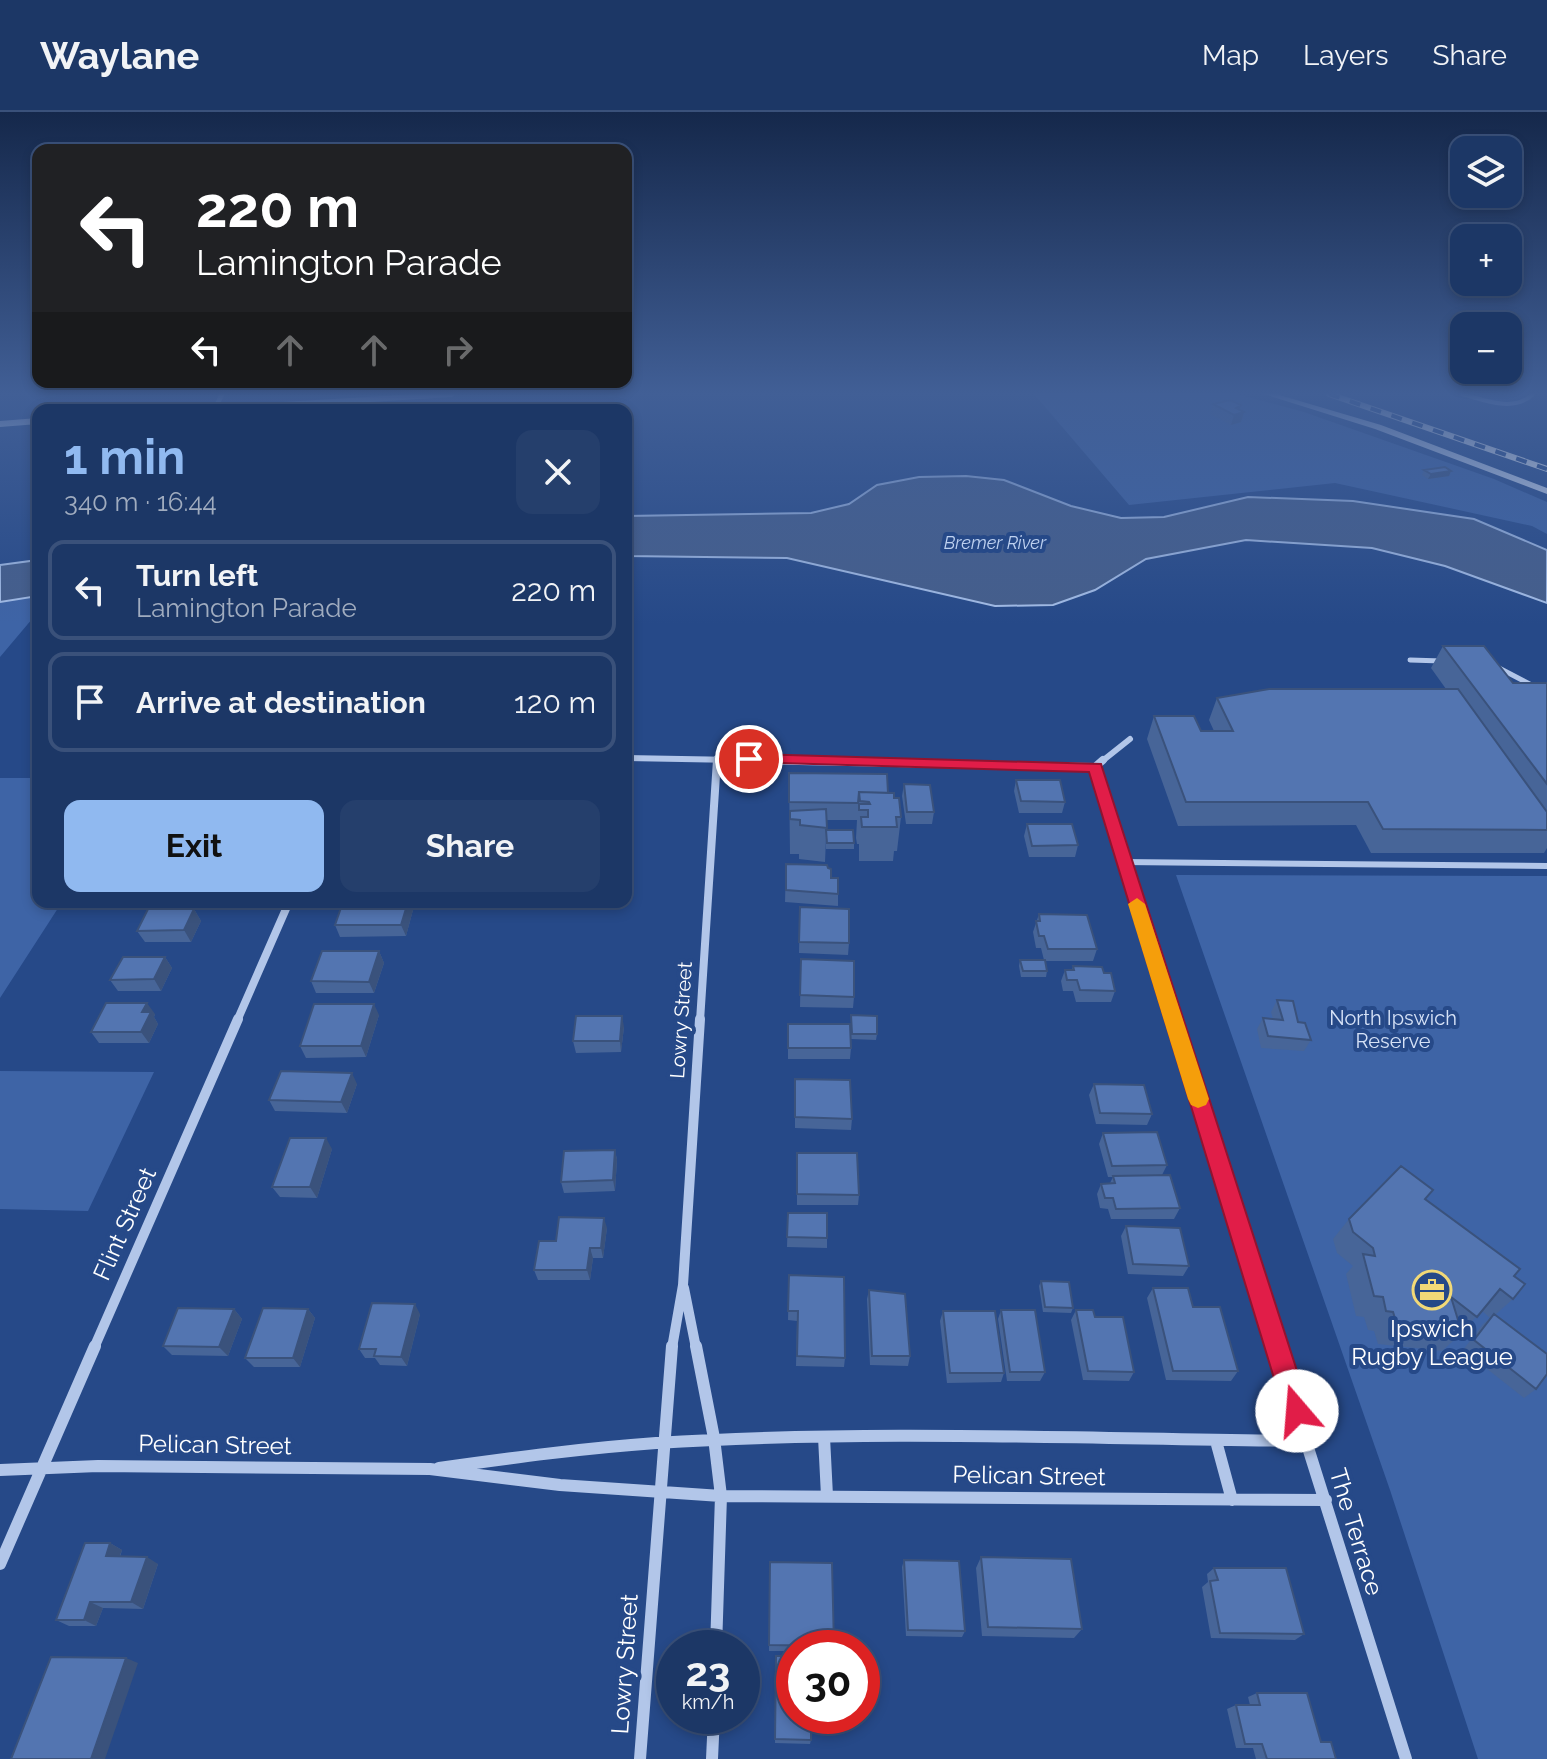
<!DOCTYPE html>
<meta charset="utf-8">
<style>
:root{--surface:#1c3766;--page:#253f6c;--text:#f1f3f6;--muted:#a0acbf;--line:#3a517a;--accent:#90b9f0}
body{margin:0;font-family:Raleway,sans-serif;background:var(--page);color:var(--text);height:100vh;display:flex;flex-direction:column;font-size:30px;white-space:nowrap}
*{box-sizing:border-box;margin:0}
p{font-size:26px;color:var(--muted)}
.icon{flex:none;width:44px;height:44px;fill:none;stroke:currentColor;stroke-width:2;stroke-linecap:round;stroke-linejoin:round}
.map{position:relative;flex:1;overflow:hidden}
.details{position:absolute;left:32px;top:292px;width:600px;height:504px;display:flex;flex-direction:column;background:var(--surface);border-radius:16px;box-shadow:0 4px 12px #0003,0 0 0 2px var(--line)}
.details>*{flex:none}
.guide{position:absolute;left:32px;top:32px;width:600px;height:244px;border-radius:16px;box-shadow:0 4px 12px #0003,0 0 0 2px var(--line);background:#202124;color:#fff;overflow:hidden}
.fabs{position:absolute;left:1450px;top:24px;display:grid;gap:16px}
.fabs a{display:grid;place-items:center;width:72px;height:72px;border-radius:16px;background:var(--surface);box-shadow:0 4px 12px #0003,0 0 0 2px var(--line);font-size:40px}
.speed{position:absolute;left:656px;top:1518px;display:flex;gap:16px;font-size:40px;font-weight:700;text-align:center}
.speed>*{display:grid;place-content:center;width:104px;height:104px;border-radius:50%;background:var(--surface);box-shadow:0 4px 12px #0003,0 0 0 2px var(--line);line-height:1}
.speed small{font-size:20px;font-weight:400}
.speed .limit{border:12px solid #d22;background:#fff;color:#111}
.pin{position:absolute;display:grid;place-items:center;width:68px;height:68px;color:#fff;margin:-34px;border:4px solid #fff;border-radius:50%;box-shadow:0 2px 8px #0007}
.me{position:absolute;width:88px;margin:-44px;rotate:342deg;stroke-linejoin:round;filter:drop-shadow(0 0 6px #0008)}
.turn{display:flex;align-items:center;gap:28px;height:168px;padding:0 32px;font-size:36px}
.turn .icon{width:104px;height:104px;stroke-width:2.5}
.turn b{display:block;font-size:56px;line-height:68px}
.lanes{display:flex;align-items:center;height:76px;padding:0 32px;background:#0003;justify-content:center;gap:40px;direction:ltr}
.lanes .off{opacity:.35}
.round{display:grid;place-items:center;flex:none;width:84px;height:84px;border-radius:16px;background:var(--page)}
.headline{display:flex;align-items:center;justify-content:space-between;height:136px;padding:0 32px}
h1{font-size:48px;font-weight:700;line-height:60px;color:var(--accent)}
.cta{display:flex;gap:16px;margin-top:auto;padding:16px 32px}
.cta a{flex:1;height:92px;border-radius:16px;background:var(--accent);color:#111;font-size:32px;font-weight:700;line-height:92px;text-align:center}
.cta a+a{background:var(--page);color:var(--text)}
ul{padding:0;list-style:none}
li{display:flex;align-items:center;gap:24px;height:100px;margin:0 16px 12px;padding:0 16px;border:4px solid var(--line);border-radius:16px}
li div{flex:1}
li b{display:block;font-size:30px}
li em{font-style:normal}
header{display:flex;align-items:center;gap:48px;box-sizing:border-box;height:112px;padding:0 40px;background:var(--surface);border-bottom:2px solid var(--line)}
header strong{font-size:38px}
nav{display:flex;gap:44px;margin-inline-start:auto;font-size:28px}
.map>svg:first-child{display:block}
</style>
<header>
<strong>Waylane</strong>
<nav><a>Map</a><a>Layers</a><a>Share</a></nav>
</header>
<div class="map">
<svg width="1547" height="1647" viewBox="0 0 1547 1647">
<rect width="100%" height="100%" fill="#264988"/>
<path fill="#3e64a6" d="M1034,282H1237L1304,300L1494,367L1547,390V422L1532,414L1335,371L1129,393Z
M38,484V500L0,545V490Z
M0,666H38V790H62L0,886Z
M1176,763L1547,764V1647H1478L1390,1378Z
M0,959L154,960L88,1099L0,1097Z"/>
<path fill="#455e8b" stroke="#a7c0e9" stroke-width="2" d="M966,364L1004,368L1071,394L1121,406L1164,405L1248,385L1353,389L1474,407L1547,438V491L1445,454L1372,436L1246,428L1146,447L1095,478L1053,493L995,494L787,446L626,444V404L811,401L849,392L877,373L919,365Z
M38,448V484L0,490V453Z"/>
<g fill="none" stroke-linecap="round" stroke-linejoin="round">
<path stroke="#b2c6e9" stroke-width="4" d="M1462,282C1484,288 1514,301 1533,282"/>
<path stroke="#b2c6e9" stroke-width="5" d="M1410,548L1442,549
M1497,555L1547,581"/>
<path stroke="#b2c6e9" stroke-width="6" d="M1123,750L1547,754"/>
<path stroke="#b2c6e9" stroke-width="5" d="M215,297L222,282"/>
<path stroke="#b2c6e9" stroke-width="6" d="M626,646L853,650
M717,650V646
M1101,650L1130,627"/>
<path stroke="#b2c6e9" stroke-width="8" d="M749,648L1095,655
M1095,655L1175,909
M1095,655L1103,648
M237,909L289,790
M700,909L717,648"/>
<path stroke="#b2c6e9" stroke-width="10" d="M1174,907L1277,1236
M684,1176L696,1236
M94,1236L238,907
M672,1236L683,1173L700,907"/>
<path stroke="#b2c6e9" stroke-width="12" d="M696,1234L714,1326L721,1384L716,1536
M1276,1234L1406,1647
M824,1325L827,1384
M1216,1329L1232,1388
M439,1356C511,1346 584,1336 656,1331C873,1317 1090,1327 1307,1329
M0,1358L98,1354L430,1357L560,1373L721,1384L1326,1388
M0,1452L95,1234
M640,1647L672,1234
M712,1647L714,1604"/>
<path fill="#dce6f8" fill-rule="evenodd" d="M417,282H456L452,285L243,298H198L202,295Z
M1264,282H1276L1381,313L1547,376V382L1375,317Z
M38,306V312L0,315V309Z"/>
<g stroke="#fff" stroke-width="6">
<path id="rail" d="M1329,282L1547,357"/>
</g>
<use href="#rail" stroke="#264988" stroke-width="4" stroke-dasharray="11" stroke-linecap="butt"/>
</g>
<path fill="#476598" d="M1213,292L1239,298L1244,300L1241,310L1231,313L1210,302Z
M1424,358L1451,359L1449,364L1428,367L1422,363Z
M1443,534L1513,571H1547V736L1544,741H1371L1356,713L1178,714L1147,627L1154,604L1201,619H1214L1209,608L1217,586L1446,577L1431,556Z
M789,661L888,681L894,686L901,705L897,739H894L893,749H859V732H857L856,726L857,708H826L827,718L854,731V737H826V727L825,750L799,747V742H790Z
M1016,668L1065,690L1062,701H1019L1014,679Z
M904,672L934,700L932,712H906L902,684Z
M1027,712L1078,733L1075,745H1029L1024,724Z
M786,752L828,756L838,782V794L785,790Z
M800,795L849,831L848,843L799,841Z
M194,797L201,809L191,830H145L137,819Z
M413,798L406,824L340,825L335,813Z
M1039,802L1097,837L1093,849H1045L1047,859L1046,865H1021L1019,854L1020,848H1044L1041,836H1036L1033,820Z
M379,839L384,851L374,881H316L311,869Z
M165,845L172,856L161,879H118L110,868Z
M801,847L854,885L853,896L800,895Z
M1073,854L1104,861L1115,879L1111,890H1076L1073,879H1063L1061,869L1065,858H1072Z
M1277,888L1298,910L1311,928L1304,939L1261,936L1257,917L1263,906L1273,907L1271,900Z
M155,902L154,905L158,912L149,931H99L91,920Z
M379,903L366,945L306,946L300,934Z
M851,909L877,922L876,928L851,927Z
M788,912L851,936L850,947H788Z
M624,915L621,940L576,941L573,929Z
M795,967L852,1007L851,1018L795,1016Z
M357,972L347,1001L275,999L269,988Z
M1094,972L1152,1002L1147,1013L1096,1012L1089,983Z
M1103,1021L1167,1053L1162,1063L1180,1096L1174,1107H1111L1108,1097L1100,1096L1097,1082L1101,1072L1110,1071L1113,1065H1108L1099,1032Z
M332,1037L317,1086L280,1085L272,1075Z
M615,1038L617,1048L615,1079L564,1081L561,1070Z
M797,1041L859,1083L858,1093H797Z
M1433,1078L1425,1087L1514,1164L1513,1187L1495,1203L1536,1277L1524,1286L1463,1238L1483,1212L1490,1206L1482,1199L1462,1219V1221L1442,1239L1378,1232L1374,1219L1368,1218L1364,1205L1356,1204L1346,1162L1353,1154L1337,1141L1333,1127L1349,1107Z
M788,1101L827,1126V1136L787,1135Z
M1126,1114L1189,1154L1183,1164L1128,1162L1121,1124Z
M607,1116L603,1146H593L590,1168H538L534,1158L556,1129Z
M789,1163L845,1246L844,1255L796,1254L797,1209L788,1208Z
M1041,1169L1073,1196L1071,1201L1043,1200L1039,1174Z
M1153,1176L1193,1195L1238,1259L1231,1269L1166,1268L1147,1186Z
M869,1178L910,1244L908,1254L870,1253L867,1187Z
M234,1197L242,1207L228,1244L172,1243L163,1234Z
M308,1197L315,1206L300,1255H254L245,1246Z
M1001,1198L1045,1260L1040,1269H1007L998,1207Z
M1076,1198L1095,1205L1134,1260L1129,1269L1083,1268L1071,1208Z
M943,1199L1004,1261L1001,1270L947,1271L940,1209Z
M420,1202L407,1254L380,1253L375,1246H365L359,1237Z
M110,1431L122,1438L120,1445L158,1452L143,1497L103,1496L96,1514H69L56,1508Z
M981,1445L1082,1517L1074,1526L982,1524L976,1456Z
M904,1448L965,1519L962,1525L906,1524L902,1455Z
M770,1450L832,1451L834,1536H794V1539H769Z
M1214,1456L1304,1522L1295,1528L1211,1526L1202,1475L1208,1470L1207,1462Z
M776,1544L811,1628L810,1632L775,1631Z
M1257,1581L1321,1630L1336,1647H1256L1253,1636H1236L1227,1597L1236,1593H1250L1248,1585Z"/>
<path fill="#3a527c" d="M1241,293L1238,302L1244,300L1241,310L1231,313L1236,296Z
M1451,359L1449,364L1428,367L1431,362Z
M408,790H410L413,798L406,824L401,813Z
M194,797L201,809L191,830L184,818Z
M379,839L384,851L374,881L369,870Z
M165,845L172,856L161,879L154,867Z
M147,891L155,902L154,905L158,912L149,931L141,920L142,900Z
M374,892L379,903L366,945L361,934Z
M622,904L624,915L621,940L620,929Z
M352,961L357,972L347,1001L341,990Z
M326,1026L332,1037L317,1086L310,1075Z
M615,1038L617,1048L615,1079L613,1068Z
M604,1106L607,1116L603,1146L601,1136Z
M590,1136L593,1146L590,1168L587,1158Z
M415,1192L420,1202L407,1254L401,1245Z
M234,1197L242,1207L228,1244L219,1235Z
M308,1197L315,1206L300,1255L293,1246Z
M110,1431L122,1438L117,1451L106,1444Z
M147,1445L158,1452L143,1497L131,1490Z
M90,1490L103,1496L96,1514L84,1508Z
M126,1546L138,1551L105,1647H91Z"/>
<path fill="#5375b1" stroke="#3a527c" stroke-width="2" d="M1230,288L1241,293L1236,296L1244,300L1234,303L1213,292Z
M1445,355L1451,359L1431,362L1424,358Z
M1443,534H1484L1513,571H1547V672Z
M1269,577H1458L1547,700V718L1383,717L1368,690H1186L1154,604H1194L1201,619H1233L1217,586Z
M789,661L887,662L888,681L859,680L858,691L789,690Z
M1016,668H1060L1065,690L1021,689Z
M904,672L930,673L934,700H907Z
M859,680L894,681V686H899L901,705H896L897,715H862L861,705H868V698H859V692H870L869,690L860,689Z
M826,697L827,716L800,713V708L790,707V699Z
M1027,712H1072L1078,733L1032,734Z
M826,718H853L854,731H827Z
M786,752L827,753L828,756L831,757V766H838V782L786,778Z
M343,790H408L401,813H335Z
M800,795L849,797V831L799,830Z
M148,797H194L184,818L137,819Z
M1039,802L1087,803L1097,837H1048L1044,824H1039L1036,809H1040Z
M322,839H379L369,870L311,869Z
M123,845H165L154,867L110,868Z
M801,847L854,849V885L800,883Z
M1020,848H1045L1047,859H1023Z
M1073,854L1102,855L1104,861H1111L1115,879L1080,878L1077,868H1067L1065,858H1074Z
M1277,888L1293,889L1298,910L1305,911L1311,928L1268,924L1263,906L1283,908Z
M106,891H147L142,900H151L141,920H91Z
M314,892H374L361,934H300Z
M851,903L877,904V922H852Z
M576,904H622L620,929H573Z
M788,912H850L851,936H788Z
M281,959L352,961L341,990L269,988Z
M795,967L850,968L852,1007L795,1005Z
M1094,972L1144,973L1152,1002L1100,1001Z
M1157,1020L1167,1053L1112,1054L1103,1021Z
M290,1026H326L310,1075H272Z
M615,1038L613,1068L561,1070L564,1039Z
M797,1041H857L859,1083L797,1082Z
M1401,1054L1433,1078L1425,1087L1520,1157L1514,1164L1525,1172L1513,1187L1500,1177L1477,1205L1451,1185L1462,1221L1397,1213L1393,1200L1386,1199L1383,1185L1374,1184L1363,1142L1375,1144L1373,1136L1353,1120L1349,1107Z
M1170,1063L1180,1096L1116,1097L1113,1086H1105L1101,1072L1115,1071L1113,1064Z
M788,1101H827V1126L787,1125Z
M559,1105L604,1106L601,1136H590L587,1158H534L539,1129H556Z
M1126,1114L1180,1116L1189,1154L1133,1152Z
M789,1163L844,1165L845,1246L797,1244L798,1199H788Z
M1041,1169L1069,1170L1073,1196L1045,1195Z
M1153,1176H1188L1193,1195H1220L1238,1259H1173Z
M869,1178L905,1182L910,1244H872Z
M372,1191L415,1192L401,1245L374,1244L376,1237H359Z
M178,1196L234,1197L219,1235L163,1234Z
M263,1196L308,1197L293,1246H245Z
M1001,1198H1035L1045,1260H1010Z
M1076,1198H1093L1095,1205H1123L1134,1260L1088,1259Z
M943,1199H995L1004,1261H950Z
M1494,1202L1547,1242V1262L1536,1277L1474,1228Z
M85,1431H110L106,1444L147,1445L131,1490H90L84,1508H56Z
M981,1445L1071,1447L1082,1517L988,1515Z
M904,1448L959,1449L965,1519L908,1518Z
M770,1450L832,1451L834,1534L769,1533Z
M1214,1456H1286L1304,1522L1220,1521L1210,1469L1218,1468Z
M776,1544H794V1604H811V1628L775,1627Z
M51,1545L126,1546L91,1647H11Z
M1257,1581H1307L1321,1630H1331L1336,1647H1267L1262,1632H1245L1236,1593H1260Z"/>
<linearGradient id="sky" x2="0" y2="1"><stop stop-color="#15284b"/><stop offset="0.55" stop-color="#415f96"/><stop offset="1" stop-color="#415f96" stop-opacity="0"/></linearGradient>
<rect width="1547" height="512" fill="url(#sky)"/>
<path fill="#e11d48" stroke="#92132f" stroke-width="2" d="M749,642L1101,652L1310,1299L1306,1308L1297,1312L1288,1308L1284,1299L1089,660L743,650V643Z"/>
<path fill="#f59e0b" d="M1137,786L1145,792L1209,987L1206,993L1198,996L1191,993L1188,987L1128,792Z"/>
<defs>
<g id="office-ring" transform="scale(2)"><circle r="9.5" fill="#264988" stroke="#f2d977" stroke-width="1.5"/><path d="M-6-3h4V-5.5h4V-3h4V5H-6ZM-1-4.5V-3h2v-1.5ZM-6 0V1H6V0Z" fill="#f2d977"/></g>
</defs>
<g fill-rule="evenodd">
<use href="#office-ring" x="1432" y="1178"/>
</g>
<g text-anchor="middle" stroke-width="8" stroke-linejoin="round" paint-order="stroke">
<g font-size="18" font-style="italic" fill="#bed1f0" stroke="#264988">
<text x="995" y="437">Bremer River</text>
</g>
<g font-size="20" fill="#d6e2f7" stroke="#264988">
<text x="1393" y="913">North Ipswich<tspan x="1393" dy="23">Reserve</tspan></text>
</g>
<g font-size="20" fill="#fff" stroke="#264988">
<text transform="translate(681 908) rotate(-86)" y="7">Lowry Street</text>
</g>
<g font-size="24" fill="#fff" stroke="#264988">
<text transform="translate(125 1112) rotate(-66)" y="8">Flint Street</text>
<text transform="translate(215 1333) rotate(1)" y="8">Pelican Street</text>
<text transform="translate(1029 1364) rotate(1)" y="8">Pelican Street</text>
<text transform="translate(1356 1420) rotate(73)" y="8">The Terrace</text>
<text transform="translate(625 1552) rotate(-86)" y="8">Lowry Street</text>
</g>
<g font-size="24" fill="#fff" stroke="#264988">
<text x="1432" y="1225">Ipswich<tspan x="1432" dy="28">Rugby League</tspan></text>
</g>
</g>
</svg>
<div class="fabs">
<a><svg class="icon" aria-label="layers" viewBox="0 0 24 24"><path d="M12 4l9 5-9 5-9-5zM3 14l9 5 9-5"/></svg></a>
<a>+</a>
<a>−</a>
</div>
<div class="speed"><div>23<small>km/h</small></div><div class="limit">30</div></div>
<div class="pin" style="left:749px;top:647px;background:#d93025"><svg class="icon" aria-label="arrive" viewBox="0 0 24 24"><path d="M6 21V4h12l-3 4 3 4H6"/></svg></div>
<svg class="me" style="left:1297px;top:1299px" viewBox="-20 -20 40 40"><circle r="19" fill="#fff"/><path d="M0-13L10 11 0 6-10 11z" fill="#e11d48"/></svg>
<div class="guide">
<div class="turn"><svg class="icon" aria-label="left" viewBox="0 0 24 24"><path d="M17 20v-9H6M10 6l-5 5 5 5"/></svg><div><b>220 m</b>Lamington Parade</div></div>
<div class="lanes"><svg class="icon" aria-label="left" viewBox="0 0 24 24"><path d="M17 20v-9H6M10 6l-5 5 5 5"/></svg><svg class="icon off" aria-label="ahead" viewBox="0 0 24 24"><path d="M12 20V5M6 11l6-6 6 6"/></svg><svg class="icon off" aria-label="ahead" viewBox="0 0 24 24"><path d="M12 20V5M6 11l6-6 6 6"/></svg><svg class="icon off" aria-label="right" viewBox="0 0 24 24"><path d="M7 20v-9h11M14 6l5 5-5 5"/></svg></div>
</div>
<section class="details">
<div class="headline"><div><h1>1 min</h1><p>340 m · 16:44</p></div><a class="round"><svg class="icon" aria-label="close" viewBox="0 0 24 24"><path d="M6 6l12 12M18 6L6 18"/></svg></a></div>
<ul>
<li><svg class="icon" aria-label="left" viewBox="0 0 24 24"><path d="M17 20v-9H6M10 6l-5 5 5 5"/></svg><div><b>Turn left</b><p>Lamington Parade</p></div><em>220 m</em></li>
<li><svg class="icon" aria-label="arrive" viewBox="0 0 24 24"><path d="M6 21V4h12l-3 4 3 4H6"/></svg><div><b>Arrive at destination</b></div><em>120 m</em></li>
</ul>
<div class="cta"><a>Exit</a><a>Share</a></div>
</section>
</div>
